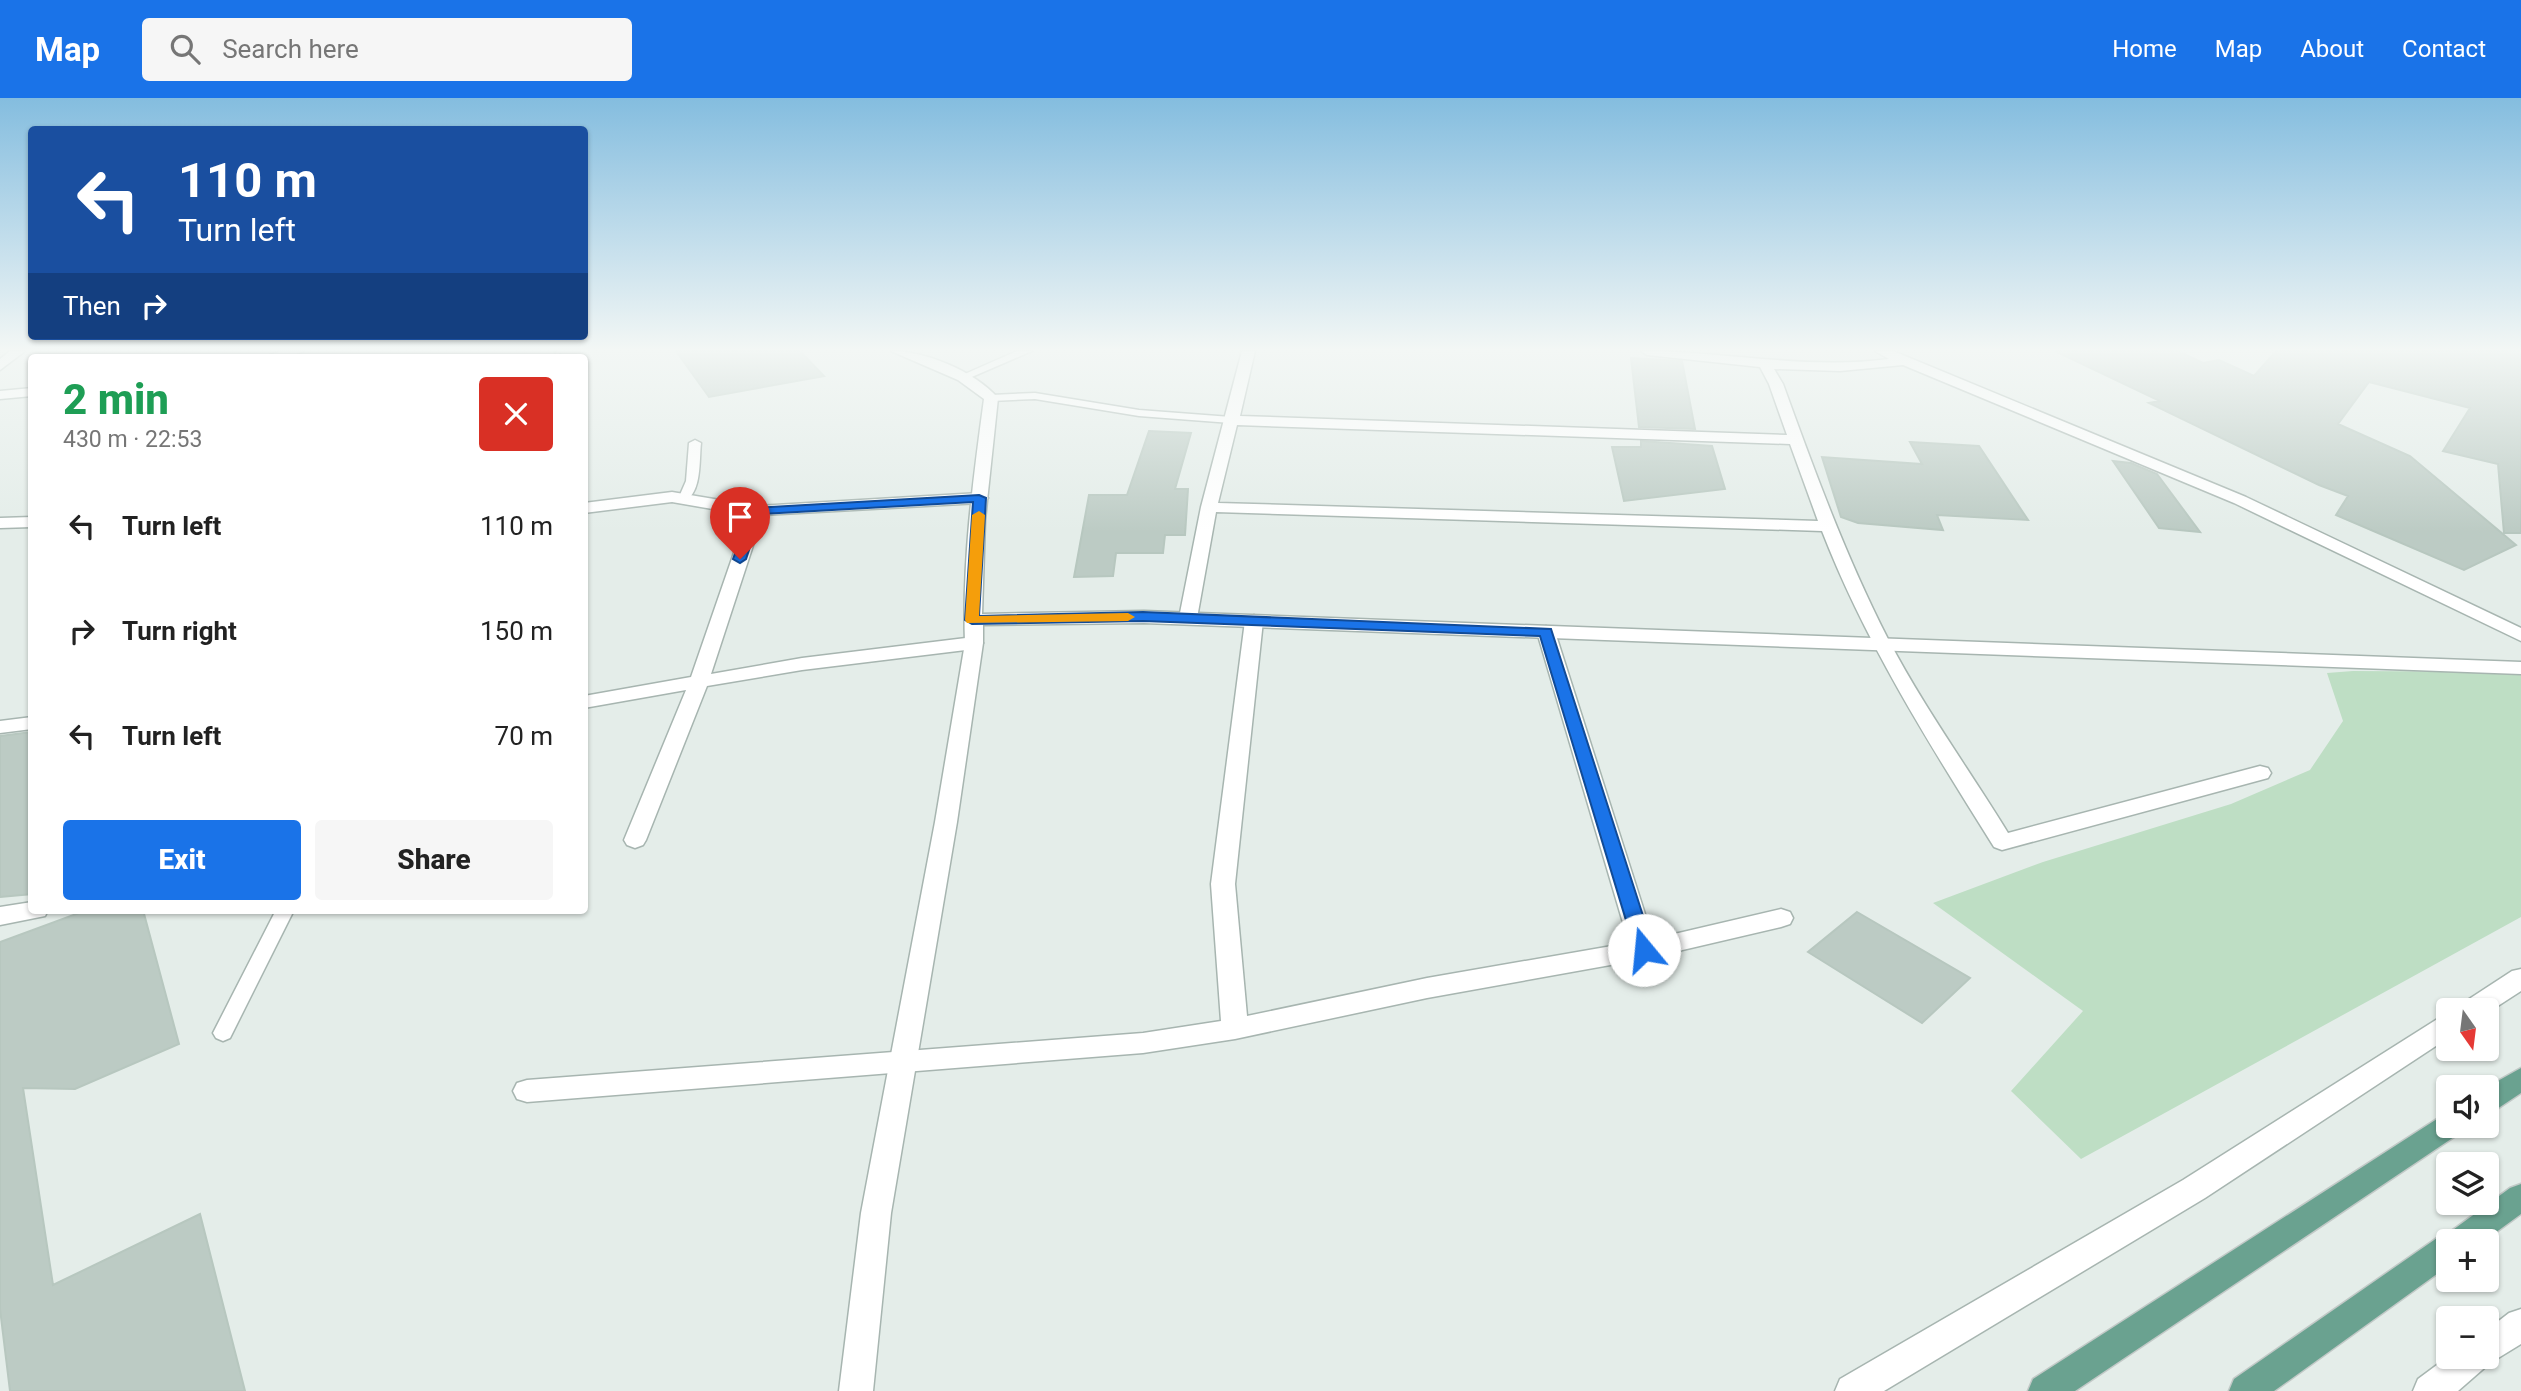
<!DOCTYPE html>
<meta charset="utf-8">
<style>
:root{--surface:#fff;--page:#f6f6f6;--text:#222;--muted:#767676;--accent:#1a73e8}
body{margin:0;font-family:Roboto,sans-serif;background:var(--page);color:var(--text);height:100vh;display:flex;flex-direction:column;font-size:26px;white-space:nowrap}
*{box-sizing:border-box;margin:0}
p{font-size:23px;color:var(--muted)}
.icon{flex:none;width:38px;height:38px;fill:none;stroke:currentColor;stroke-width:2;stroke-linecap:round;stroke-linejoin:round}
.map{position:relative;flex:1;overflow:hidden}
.details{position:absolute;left:28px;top:256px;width:560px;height:560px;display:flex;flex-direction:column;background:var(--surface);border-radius:7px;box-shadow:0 2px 5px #0004}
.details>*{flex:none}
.top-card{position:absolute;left:28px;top:28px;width:560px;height:214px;border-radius:7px;box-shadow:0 2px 5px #0004;background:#1a4fa0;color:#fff;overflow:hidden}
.needle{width:46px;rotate:166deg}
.controls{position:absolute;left:2436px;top:900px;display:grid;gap:14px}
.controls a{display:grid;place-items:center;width:63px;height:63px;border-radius:7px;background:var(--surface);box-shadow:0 2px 5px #0004;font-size:35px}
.pin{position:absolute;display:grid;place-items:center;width:60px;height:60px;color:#fff;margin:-72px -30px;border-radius:50% 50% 50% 0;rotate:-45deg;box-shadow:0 0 7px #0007}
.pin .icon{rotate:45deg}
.me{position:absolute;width:77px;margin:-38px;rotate:343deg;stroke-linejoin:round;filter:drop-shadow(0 0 5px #0008)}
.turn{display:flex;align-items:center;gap:24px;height:147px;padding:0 35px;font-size:32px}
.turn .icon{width:91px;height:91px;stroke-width:2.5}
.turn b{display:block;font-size:49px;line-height:60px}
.then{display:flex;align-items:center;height:66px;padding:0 35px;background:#0003;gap:14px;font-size:26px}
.round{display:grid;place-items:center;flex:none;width:74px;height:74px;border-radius:7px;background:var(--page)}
.head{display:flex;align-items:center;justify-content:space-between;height:119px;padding:0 35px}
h1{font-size:42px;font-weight:800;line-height:52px;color:#1e9e55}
.cta{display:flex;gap:14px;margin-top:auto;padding:14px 35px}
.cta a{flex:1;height:80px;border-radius:7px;background:var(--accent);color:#fff;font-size:28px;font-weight:800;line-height:80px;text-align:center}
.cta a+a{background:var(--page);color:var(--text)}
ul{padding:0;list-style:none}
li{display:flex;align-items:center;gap:21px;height:105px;padding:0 35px}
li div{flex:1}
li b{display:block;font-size:26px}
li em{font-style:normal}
header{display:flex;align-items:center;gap:42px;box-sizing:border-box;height:98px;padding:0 35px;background:var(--accent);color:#fff}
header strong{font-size:33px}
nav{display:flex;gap:38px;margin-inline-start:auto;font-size:24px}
.search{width:490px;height:63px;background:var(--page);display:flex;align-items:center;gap:18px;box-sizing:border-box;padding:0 24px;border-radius:7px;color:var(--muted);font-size:26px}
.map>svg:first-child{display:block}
</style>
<header>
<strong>Map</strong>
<div class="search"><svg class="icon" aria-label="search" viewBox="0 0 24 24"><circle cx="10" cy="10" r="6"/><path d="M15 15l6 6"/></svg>Search here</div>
<nav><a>Home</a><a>Map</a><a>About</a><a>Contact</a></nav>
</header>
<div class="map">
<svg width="2521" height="1293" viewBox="0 0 2521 1293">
<rect width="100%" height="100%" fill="#e4ede9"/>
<path fill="#bedec4" d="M2353,573L2521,574V819L2081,1061L2011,993L2083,913L1933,805L2043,764L2231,706L2310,672L2343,623L2327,575Z"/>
<path fill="#bccbc4" stroke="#b7c7bf" stroke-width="2" d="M676,253H800L824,278L709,299Z
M2055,253H2178L2203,265L2219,262L2254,278L2276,253H2521V435H2504L2498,366L2443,353L2470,310L2369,284L2338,326L2410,358L2516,447L2464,472L2336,417L2348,398L2319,387L2149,305L2160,303Z
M1631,260L1682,263L1695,331L1639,329Z
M1149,333L1191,335L1175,391H1188L1185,437H1165L1163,455H1116L1113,478L1074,479L1089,397H1127Z
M1641,343L1712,348L1725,391L1624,403L1612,349H1641Z
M1910,344L1979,348L2028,422L1937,417L1943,432L1858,425L1841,419L1822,359L1922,366Z
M2113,363L2131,365L2157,376L2200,434L2159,430Z
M32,634V796L0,799V638Z
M87,812H143L179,946L75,991L23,990L53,1187L200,1116L245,1293H10L0,1211V844Z
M1857,814L1970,880L1922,925L1808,854Z"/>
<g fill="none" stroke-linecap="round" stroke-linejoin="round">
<g stroke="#a7b5b0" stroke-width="3">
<path id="service" d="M1017,253H1032L967,281L958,279Z
M1035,295L1139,312L1231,319L1236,322L1231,325L1139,318L1035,301L991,303L986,300L991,297Z
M695,342L701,345C699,362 702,394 685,403L679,399L686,383L689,345Z
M276,812H294L230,940L223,943L216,940L213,935Z"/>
</g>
<g stroke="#a7b5b0" stroke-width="3">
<path id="minor" d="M10,253H25L0,272V261Z
M280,253H304L289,259H266Z
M1242,253H1255L1240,318L1787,337L1769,286L1760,269L1647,257L1641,253C1724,253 1806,272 1889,261L1875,253H1893L2246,399L2521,530V543L2234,405L1903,267L1840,273L1774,271L1783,286C1814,372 1846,459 1888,541C1923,608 1968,670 2008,735L2260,668L2268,670L2271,675L2268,680L2002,752L1994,749C1930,647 1866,546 1822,433L1216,414L1197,520L1195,524H1181L1179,520L1201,409ZM1237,327L1790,346L1818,423L1218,405Z
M32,290V298L0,301V293Z
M672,394L756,408L980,395L988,400L980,405L763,417L711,576L802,560L974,539L983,545L974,551L802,572L707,588L646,742L643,747L635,750L627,747L624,742L686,592L584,610V598L691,579L747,417L672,404L584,415V405Z
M32,419V429L0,430V420Z
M1254,517L1263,523L1235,786L1247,918L1427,880L1629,845L1537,534L1546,528L1555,534L1653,841L1781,811L1790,814L1793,820L1790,826L1781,829L1644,861L1427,900L1235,941L1143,955L527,1004L517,1001L513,993L517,985L527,982L1143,935L1221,923L1211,786L1245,523Z
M32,619V631L0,635V623Z
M32,804V812H48L45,818L0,827V809Z"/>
</g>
<g stroke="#a7b5b0" stroke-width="3">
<path id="tertiary" d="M891,253C926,253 974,273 998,300L985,422L982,516L1144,513L2521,564V576L1144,525L983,527V545L957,724L891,1115L873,1293H839L861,1115L935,724L965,545C962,464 973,382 984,301L958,282Z
M2521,871V893L2487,915V912H2459L2463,905L2512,873Z
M2448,917V940L2205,1100L1884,1293H1835L1840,1281L2183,1082L2439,920Z
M2521,1211V1246L2490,1265L2458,1293H2413L2418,1281L2449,1258H2487V1232L2509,1215Z"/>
</g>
<g stroke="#c2c9c7" stroke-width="3">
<path id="primary" d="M2521,970V995L2497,1011L2487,1014V989Z
M2448,1016V1027H2464L2460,1035L2075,1293H2028L2033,1281L2440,1019Z
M2521,1086V1116L2484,1143H2448V1168L2274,1293H2229L2234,1281L2437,1140L2446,1137L2510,1090Z"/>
</g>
<path stroke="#85b0a0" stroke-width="3.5" stroke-dasharray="2.5 3.5" stroke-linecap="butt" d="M554,253L563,259"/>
<use href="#service" fill="#fff" fill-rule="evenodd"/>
<use href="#minor" fill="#fff" fill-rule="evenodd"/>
<use href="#tertiary" fill="#fff" fill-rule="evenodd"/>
<use href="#primary" fill="#6aa290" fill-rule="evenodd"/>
</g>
<linearGradient id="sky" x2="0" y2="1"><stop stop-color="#84bddf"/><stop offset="0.58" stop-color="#f3f7f5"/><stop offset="1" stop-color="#f3f7f5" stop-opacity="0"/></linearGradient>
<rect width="2521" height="434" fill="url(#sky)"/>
<path fill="#1a73e8" stroke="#114b97" stroke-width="2" d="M979,397L986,400L979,518L1143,514L1551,531L1654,852L1651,857H1638L1635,852L1540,538L1143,523L972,526L965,522L973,404L761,416L746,461L740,465L733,461L752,410Z"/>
<path fill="#f59e0b" d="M979,413L985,417L979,518L1128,515L1135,519L1128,523L967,525L965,522L972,417Z"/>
</svg>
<div class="controls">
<a><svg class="needle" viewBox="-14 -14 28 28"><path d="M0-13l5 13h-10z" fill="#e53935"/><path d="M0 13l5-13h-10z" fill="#767676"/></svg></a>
<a><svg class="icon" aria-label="sound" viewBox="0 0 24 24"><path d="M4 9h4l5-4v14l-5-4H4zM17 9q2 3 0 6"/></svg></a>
<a><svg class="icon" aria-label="layers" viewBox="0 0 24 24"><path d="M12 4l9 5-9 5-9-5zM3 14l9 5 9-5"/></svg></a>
<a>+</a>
<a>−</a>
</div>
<div class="pin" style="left:740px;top:461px;background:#d93025"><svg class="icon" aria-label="arrive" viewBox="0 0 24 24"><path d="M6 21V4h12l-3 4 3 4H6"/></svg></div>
<svg class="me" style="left:1644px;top:852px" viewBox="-20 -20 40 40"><circle r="19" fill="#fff"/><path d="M0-13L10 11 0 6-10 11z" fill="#1a73e8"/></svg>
<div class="top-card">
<div class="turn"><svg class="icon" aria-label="left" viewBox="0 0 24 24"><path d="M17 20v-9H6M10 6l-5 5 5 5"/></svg><div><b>110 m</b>Turn left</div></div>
<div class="then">Then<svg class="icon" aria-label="right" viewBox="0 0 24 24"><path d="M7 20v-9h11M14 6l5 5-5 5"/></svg></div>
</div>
<section class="details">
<div class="head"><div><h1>2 min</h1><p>430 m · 22:53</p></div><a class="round" style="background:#d93025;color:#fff"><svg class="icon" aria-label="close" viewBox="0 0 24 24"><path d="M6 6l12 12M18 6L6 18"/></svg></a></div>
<ul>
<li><svg class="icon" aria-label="left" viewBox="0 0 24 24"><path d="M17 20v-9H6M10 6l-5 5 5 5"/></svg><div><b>Turn left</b></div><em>110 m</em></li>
<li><svg class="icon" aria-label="right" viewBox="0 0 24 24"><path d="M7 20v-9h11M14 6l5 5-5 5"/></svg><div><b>Turn right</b></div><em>150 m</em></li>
<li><svg class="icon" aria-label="left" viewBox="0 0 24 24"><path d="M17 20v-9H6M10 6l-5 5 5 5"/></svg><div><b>Turn left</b></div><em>70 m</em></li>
</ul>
<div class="cta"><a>Exit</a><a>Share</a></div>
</section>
</div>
